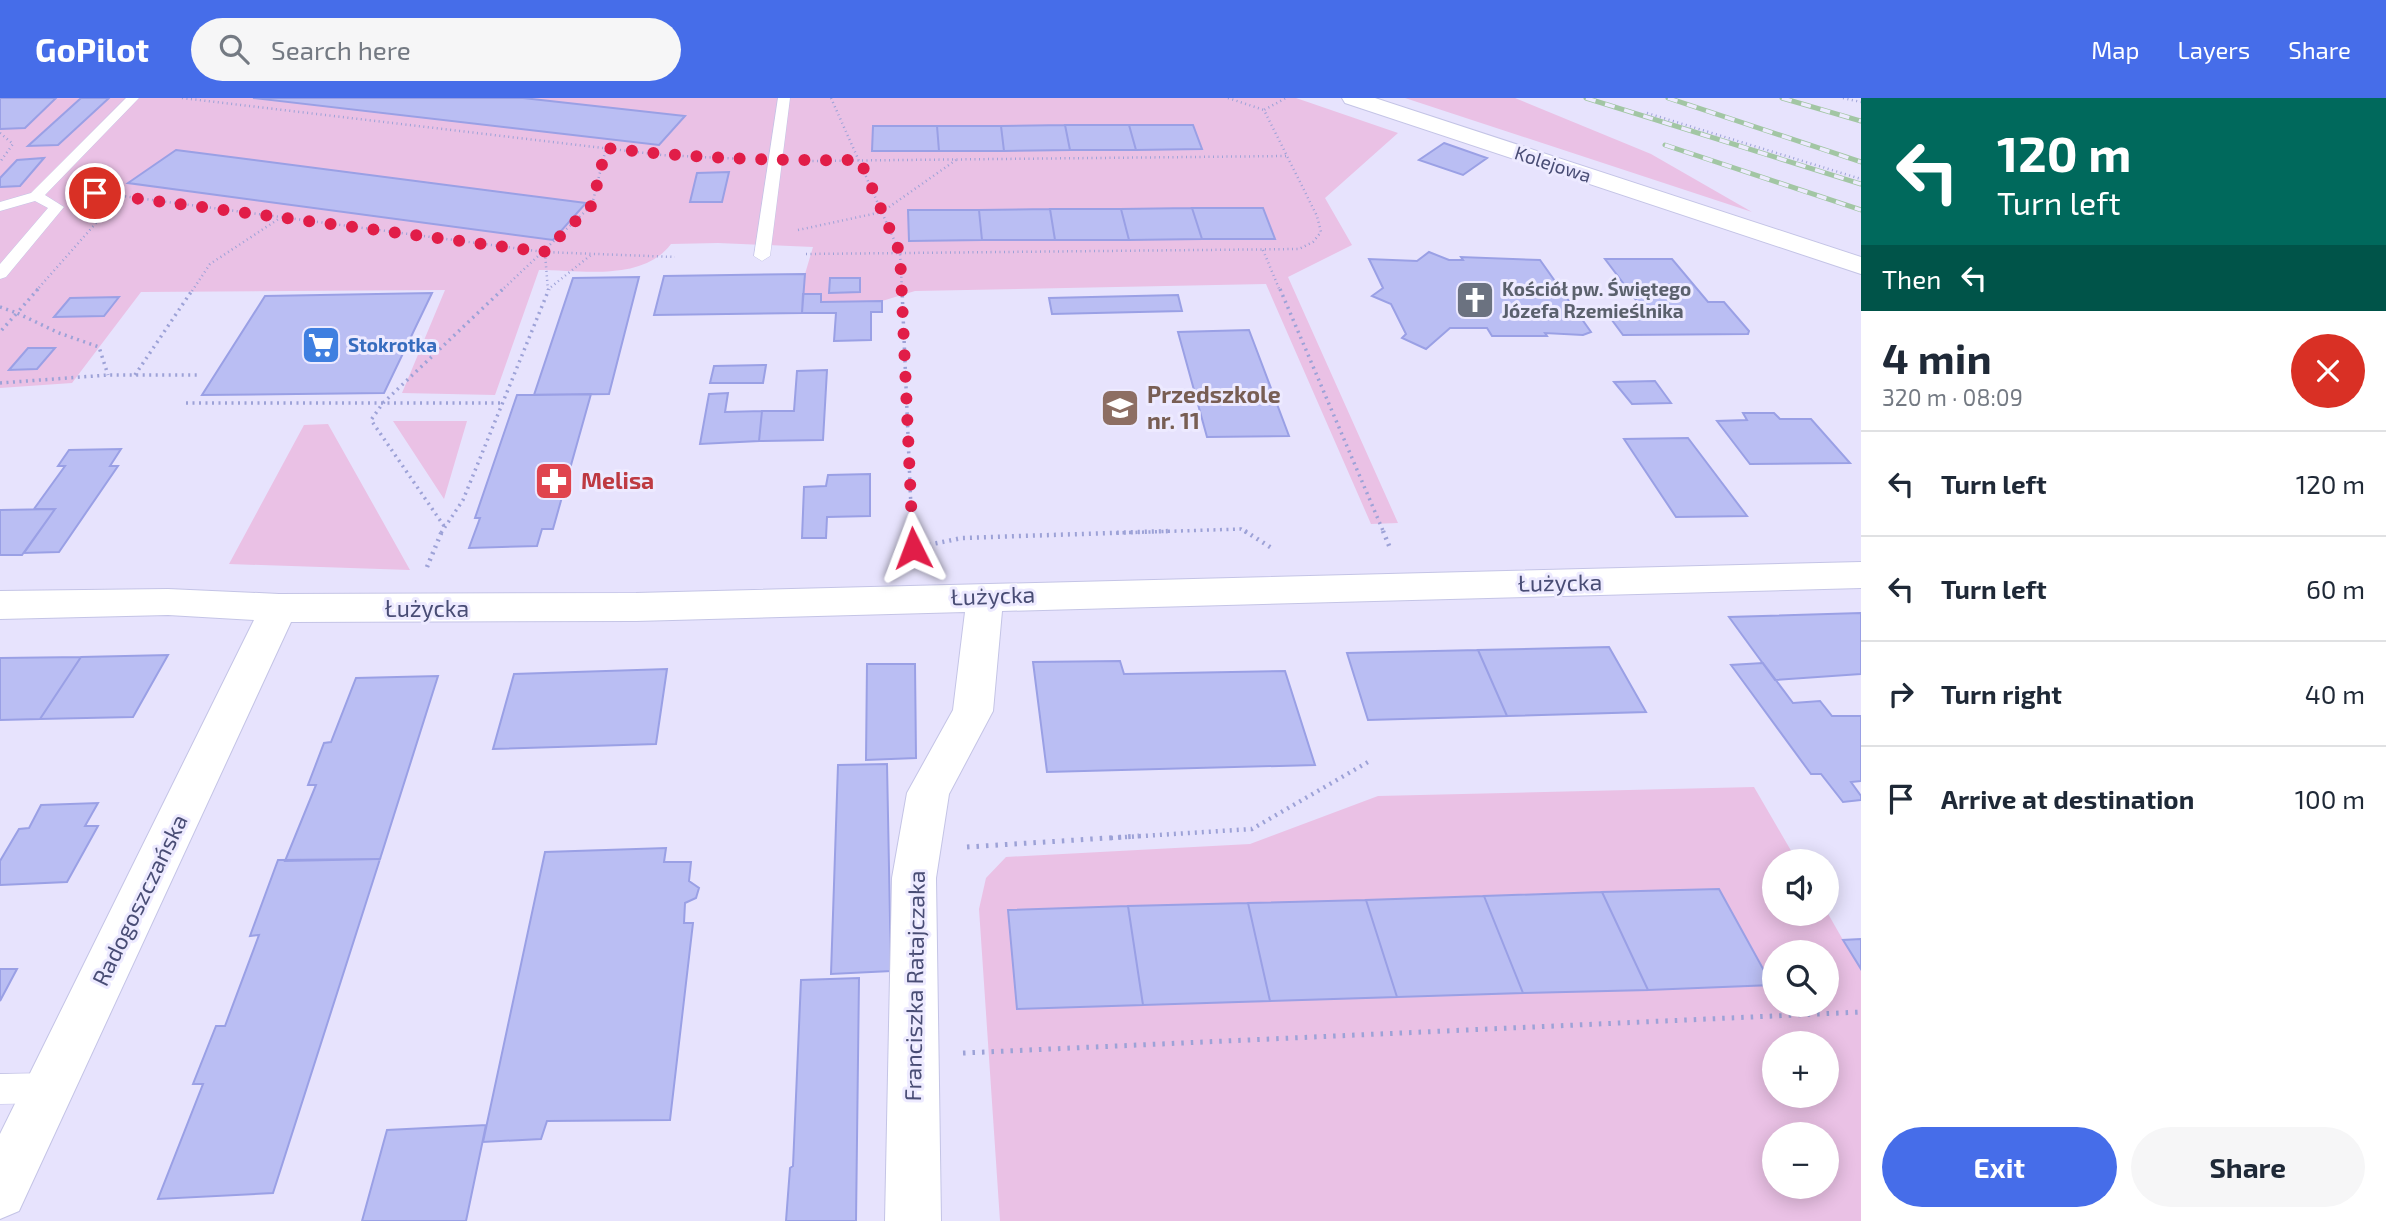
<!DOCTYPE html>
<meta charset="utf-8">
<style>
:root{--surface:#fff;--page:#f6f6f7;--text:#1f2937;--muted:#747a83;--line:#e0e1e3;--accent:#466de9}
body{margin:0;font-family:"Exo 2",sans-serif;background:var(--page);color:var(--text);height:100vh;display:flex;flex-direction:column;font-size:26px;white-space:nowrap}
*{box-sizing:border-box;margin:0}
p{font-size:23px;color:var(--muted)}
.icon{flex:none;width:38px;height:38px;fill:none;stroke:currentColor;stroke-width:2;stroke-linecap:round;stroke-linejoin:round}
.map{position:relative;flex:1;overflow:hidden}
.drawer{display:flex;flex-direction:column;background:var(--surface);width:525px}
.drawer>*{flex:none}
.hud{background:#00695c;color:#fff;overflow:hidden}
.fabs{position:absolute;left:1762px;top:751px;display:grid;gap:14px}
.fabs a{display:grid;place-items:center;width:77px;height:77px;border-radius:50%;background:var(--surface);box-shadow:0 4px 18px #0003;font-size:35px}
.pin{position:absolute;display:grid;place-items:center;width:60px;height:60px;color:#fff;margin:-30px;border:4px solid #fff;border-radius:50%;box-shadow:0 2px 7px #0007}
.me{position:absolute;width:77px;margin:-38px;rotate:357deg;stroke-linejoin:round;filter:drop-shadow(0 0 5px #0008)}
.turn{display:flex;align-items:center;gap:24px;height:147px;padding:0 21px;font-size:32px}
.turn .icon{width:91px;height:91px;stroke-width:2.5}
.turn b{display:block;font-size:49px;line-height:60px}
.then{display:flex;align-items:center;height:66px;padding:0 21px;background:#0003;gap:14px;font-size:26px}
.round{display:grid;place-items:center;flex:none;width:74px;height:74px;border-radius:37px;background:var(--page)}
.head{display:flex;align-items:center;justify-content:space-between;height:119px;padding:0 21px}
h1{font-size:42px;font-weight:700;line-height:52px}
.cta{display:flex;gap:14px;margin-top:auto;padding:14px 21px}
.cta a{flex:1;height:80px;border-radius:42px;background:var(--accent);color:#fff;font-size:28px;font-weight:700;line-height:80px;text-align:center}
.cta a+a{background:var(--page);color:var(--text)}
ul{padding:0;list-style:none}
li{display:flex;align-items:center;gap:21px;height:105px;padding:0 21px;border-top:2px solid var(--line)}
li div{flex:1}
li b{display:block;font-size:26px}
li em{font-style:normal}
header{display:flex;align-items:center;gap:42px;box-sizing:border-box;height:98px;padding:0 35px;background:var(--accent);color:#fff}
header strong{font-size:33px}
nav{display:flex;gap:38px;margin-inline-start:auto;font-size:24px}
.search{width:490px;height:63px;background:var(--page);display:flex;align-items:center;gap:18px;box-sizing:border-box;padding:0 24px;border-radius:38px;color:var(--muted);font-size:26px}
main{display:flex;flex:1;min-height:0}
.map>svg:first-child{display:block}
</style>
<header>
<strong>GoPilot</strong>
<div class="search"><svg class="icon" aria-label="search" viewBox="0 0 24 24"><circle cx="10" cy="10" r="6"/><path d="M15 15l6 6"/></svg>Search here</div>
<nav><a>Map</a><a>Layers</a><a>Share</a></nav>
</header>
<main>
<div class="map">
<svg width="1861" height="1123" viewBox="0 0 1861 1123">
<rect width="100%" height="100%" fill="#e7e3fd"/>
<path fill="#eac1e5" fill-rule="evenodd" d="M0,0H1296L1398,35L1325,100L1352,147L1288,179L1398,425L1371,426L1266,186L915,193L882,203L821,204V196H803L805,176L813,149L718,145L671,146C642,184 582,172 539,172L495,297L402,295L445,192L141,194L72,285L0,290Z
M1405,0H1515L1651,56L1752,114Z
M393,323H467L444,401Z
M328,326L410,472L229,466L304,327Z
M1754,689L1797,763H1774V816L1827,814L1843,842L1861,841V1123H1000L979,811L986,780L1006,759L1250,746L1378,698ZM1774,854H1827V906H1774ZM1774,945H1827V998H1774ZM1774,1036H1827V1088H1774Z"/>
<path fill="#babef3" stroke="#9aa0e5" stroke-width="2" d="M0,0H56L25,30L0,31Z
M81,0H109L58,47L28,48Z
M253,0H523L685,18L659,47Z
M1065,27H1129L1136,52H1070Z
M1065,27L1070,52L1004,53L1001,28Z
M1129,27H1193L1202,51L1136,52Z
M873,28H937L939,53H872Z
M937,28H1001L1004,53H939Z
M1444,45L1487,60L1463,77L1419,62Z
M176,52L586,105L553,142L128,85Z
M44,60L20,88L0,89V80L17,62Z
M729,74L722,104H690L697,75Z
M1192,110H1263L1275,141H1202Z
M1192,110L1202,141L1129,142L1121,111Z
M1050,111H1121L1129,142H1055Z
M1050,111L1055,142H982L979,112Z
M908,112H979L982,142L909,143Z
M1429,154L1449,162H1463L1461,159L1540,162L1591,234L1583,237L1545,235L1547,238H1492L1487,230H1450L1426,251L1402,240L1406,236L1391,206L1372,198L1383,190L1369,161L1417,163Z
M1605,161H1672L1708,204H1724L1749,233L1748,236L1623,237L1606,214H1645Z
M805,176L802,215L654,217L664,178Z
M639,179L609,296L534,297L573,180Z
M830,180H860V194L829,195Z
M432,195L384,295L202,297L265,198Z
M803,196H821V204L882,203V214H871V242L834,243L836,215H802Z
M1178,197L1182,213L1052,216L1049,200Z
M119,199L104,218L54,219L70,200Z
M1249,232L1289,338L1207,339L1178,234Z
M28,250H55L37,271L9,272Z
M766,267L763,285H710L714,268Z
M827,272L823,342L759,343L762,313H794L797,273Z
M1655,283L1671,305L1632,306L1614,284Z
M728,295L725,314L762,313L759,343L700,346L709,296Z
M591,296L553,431H542L537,448L469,450L480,420H475L517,297Z
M1743,315H1774L1780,321H1811L1850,365L1750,366L1717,323L1747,322Z
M1688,340L1747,418L1676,419L1624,341Z
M121,351L110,368H118L59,454L24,455L55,411H34L65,368H58L69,352Z
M870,376V418L827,419L826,440H802L804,389L826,388L828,377Z
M55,411L22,457H0V412Z
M1861,515V576L1775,582L1729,519Z
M1609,549L1646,614L1507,618L1478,552Z
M1478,552L1507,618L1368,622L1347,555Z
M168,557L133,619L40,621L81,559Z
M81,559L40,621L0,622V560Z
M1120,563L1124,576L1285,573L1315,667L1047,674L1033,564Z
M1763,565L1793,605L1820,603L1832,618H1861V683L1851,684L1861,698V702L1843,704L1821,676H1811L1731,567Z
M867,566H915L916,660L866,662Z
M667,571L656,646L493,651L514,576Z
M438,578L380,761L285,763L316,687H308L324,645L331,644L356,580Z
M887,666L891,873L831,876L838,667Z
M98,705L85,728H98L67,784L0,787V763L19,731L29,730L41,707Z
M666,750L664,764H691L689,783L699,790L696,800L685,805L684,825H693L670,1022L547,1023L541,1041L483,1044L545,754Z
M380,761L273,1095L158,1101L203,986H193L216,928H225L259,837L250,838L278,762Z
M1719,791L1772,887L1648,892L1602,794Z
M1602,794L1648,892L1523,895L1484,798Z
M1484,798L1523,895L1397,899L1366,802Z
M1366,802L1397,899L1270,903L1248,805Z
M1248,805L1270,903L1143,907L1128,808Z
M1128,808L1143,907L1017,911L1008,812Z
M1861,841V871L1843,842Z
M0,871H17L0,903Z
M859,880L856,1123H786L790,1070L793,1068L801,882Z
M486,1027L466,1123H362L387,1032Z"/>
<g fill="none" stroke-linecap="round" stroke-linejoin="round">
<g stroke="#c4c4e6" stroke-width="1">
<path id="lane" d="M126,0H139L45,97L64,109L6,179L0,181V166L48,110L35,103L0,113V104L31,95Z
M778,0H790L770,158L762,163L754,158Z
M50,975L61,979L65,990L61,1001L50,1005L0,1006V976Z"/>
</g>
<g stroke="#c4c4e6" stroke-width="2">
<path id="street" d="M1342,0H1375L1861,159V176L1345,5Z
M1861,464V490L1002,513L993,613L949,696L936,780L941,1123H885L892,780L907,695L953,612L965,514L636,523L291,524L19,1113L0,1121V1036L254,522L168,517L0,521V493L168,491L279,496L636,495Z"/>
</g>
<path stroke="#9da2d7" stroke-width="2.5" stroke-dasharray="1 3.5" stroke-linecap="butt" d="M182,0L662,57L743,61
M831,0L900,155L902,193
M1228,0L1264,12
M1843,0L1861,4
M1647,15L1861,81
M0,35L13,46L0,64
M808,63L1286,58
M85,93L544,154L675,159
M798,132L882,114L956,62
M1263,152L1280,193
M545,155L548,193
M806,156L1299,151L1313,144L1321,134L1317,118L1264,12L1286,0
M551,189L591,157
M36,193L119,99
M192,193L210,166L280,120
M501,193L592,107L606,50"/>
<path stroke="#9da2d7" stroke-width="3.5" stroke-dasharray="2 4.5" stroke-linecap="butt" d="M38,191L17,215L59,235L99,249L108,277
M902,191L912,435
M1280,191L1384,435
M0,209L17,215L0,234
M135,277L193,191
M0,285L108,277H199
M186,305H502
M444,428L371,322L383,305L503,191
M441,435L463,402L549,191
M1116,435L1241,431L1247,435"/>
<path stroke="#9da2d7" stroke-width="4.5" stroke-dasharray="2 5" stroke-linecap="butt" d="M912,433L913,450
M1245,433L1273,451
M1383,433L1390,450
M914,462L913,450L962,440L1170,433
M427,469L442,433
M1111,740L1252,731L1368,664"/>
<path stroke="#9da2d7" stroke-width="5" stroke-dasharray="2.5 7" stroke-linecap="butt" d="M967,749L1139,738
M963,955L1861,914"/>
<use href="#lane" fill="#fff" fill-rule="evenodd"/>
<use href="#street" fill="#fff" fill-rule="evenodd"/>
<g stroke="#a2c6a4" stroke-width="5">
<path id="rail" d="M1586,0L1861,86
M1668,0L1861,64
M1782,0L1861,23
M1665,47L1861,112"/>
</g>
<use href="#rail" stroke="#edeaff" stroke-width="3.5" stroke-dasharray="10" stroke-linecap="butt"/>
</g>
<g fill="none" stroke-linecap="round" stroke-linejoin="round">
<path stroke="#e11d48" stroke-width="12" stroke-dasharray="0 21.6" d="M95,95L544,154L592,107L606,50C690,60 775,63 860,62L900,155L913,450"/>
</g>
<defs>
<g id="church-square" transform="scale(2.0125)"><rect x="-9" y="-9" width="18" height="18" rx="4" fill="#6b7280" stroke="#edeaff"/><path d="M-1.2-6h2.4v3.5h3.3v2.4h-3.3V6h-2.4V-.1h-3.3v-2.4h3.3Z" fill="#fff"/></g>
<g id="supermarket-square" transform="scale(2.0125)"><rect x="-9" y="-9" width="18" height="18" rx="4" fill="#3f7fe0" stroke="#edeaff"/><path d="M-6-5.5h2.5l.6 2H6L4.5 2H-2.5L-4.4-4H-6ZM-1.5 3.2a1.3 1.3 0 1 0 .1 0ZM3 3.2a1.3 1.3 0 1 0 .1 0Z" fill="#fff"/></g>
<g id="school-square" transform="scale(2.0125)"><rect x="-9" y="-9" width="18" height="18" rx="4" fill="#8d6e63" stroke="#edeaff"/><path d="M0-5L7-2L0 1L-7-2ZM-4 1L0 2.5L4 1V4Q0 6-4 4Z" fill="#fff"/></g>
<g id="pharmacy-square" transform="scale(2.0125)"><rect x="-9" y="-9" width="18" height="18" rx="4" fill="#e0444e" stroke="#edeaff"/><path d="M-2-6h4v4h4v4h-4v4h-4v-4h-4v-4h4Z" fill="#fff"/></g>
</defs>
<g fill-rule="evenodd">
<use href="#church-square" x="1475" y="202"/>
<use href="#supermarket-square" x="321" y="247"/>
<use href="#school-square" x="1120" y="310"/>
<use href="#pharmacy-square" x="554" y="383"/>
</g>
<g text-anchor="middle" stroke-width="6" stroke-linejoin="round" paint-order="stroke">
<g font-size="19" fill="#494d75" stroke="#edeaff">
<text transform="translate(1553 66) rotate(18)" y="7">Kolejowa</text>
</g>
<g font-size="19" font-weight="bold" fill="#5b616d" stroke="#edeaff" text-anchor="start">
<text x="1502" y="198">Kościół pw. Świętego<tspan x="1502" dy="22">Józefa Rzemieślnika</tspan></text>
</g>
<g font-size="19" font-weight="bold" fill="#366cbe" stroke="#edeaff" text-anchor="start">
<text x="348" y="254">Stokrotka</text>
</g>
<g font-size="23" font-weight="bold" fill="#785e54" stroke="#edeaff" text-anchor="start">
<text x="1147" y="305">Przedszkole<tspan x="1147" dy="26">nr. 11</tspan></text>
</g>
<g font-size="23" font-weight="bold" fill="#be3a42" stroke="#edeaff" text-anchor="start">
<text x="581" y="391">Melisa</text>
</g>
<g font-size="23" fill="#494d75" stroke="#edeaff">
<text transform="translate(1560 485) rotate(-1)" y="8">Łużycka</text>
<text transform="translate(993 498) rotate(-2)" y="8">Łużycka</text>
<text x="427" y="519">Łużycka</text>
<text transform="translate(140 802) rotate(-64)" y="8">Radogoszczańska</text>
<text transform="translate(915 888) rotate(-89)" y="8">Franciszka Ratajczaka</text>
</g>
</g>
</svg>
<div class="fabs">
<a><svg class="icon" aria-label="sound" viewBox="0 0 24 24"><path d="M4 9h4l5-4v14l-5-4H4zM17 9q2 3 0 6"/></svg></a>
<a><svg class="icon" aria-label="search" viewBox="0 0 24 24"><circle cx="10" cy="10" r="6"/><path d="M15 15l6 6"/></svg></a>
<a>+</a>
<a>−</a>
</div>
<div class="pin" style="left:95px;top:95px;background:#d93025"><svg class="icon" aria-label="arrive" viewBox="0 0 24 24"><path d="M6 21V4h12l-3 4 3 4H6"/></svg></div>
<svg class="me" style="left:913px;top:450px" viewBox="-20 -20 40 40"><path d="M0-17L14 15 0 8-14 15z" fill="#e11d48" stroke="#fff" stroke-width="4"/></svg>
</div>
<section class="drawer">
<div class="hud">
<div class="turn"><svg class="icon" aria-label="left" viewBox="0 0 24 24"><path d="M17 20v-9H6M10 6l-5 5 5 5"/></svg><div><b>120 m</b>Turn left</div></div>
<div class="then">Then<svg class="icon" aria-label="left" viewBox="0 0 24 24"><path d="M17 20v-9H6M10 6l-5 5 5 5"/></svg></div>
</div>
<div class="head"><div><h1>4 min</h1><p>320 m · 08:09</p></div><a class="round" style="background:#d93025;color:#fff"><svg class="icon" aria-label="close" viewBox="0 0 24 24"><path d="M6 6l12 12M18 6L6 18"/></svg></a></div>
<ul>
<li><svg class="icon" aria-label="left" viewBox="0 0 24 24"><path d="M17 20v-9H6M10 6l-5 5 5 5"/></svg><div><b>Turn left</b></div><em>120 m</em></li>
<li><svg class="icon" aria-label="left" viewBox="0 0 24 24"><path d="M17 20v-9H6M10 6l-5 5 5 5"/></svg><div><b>Turn left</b></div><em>60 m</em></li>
<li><svg class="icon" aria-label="right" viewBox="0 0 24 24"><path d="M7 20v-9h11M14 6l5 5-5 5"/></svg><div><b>Turn right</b></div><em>40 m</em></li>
<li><svg class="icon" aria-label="arrive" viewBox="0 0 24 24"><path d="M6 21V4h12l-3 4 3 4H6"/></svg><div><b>Arrive at destination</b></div><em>100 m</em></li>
</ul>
<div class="cta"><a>Exit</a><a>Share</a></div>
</section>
</main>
